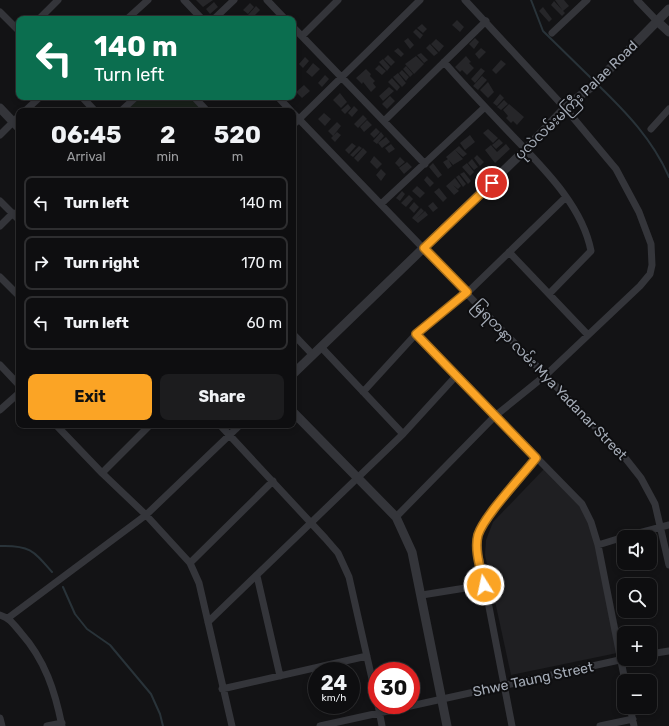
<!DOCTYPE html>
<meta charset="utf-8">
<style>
:root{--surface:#0e0e10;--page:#1c1c1e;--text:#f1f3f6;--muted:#9b9c9f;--line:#2e2e30;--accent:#fba425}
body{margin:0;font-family:Rubik,"Noto Sans Myanmar",sans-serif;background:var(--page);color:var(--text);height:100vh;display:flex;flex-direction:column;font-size:15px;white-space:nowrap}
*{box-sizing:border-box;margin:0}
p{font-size:13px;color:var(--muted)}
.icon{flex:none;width:22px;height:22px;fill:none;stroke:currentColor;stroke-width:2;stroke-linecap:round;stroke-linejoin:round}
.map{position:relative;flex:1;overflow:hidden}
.drawer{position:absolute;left:16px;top:108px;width:280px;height:320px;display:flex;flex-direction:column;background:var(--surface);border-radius:8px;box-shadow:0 2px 6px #0003,0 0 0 1px var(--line)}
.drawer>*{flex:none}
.guide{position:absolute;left:16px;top:16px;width:280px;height:84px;border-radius:8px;box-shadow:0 2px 6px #0003,0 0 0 1px var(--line);background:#0b6e4f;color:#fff;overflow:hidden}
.buttons{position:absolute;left:617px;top:530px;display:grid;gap:8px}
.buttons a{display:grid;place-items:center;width:40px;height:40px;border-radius:8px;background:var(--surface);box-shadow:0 2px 6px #0003,0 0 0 1px var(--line);font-size:20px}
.speed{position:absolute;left:308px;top:662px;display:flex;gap:8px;font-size:20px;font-weight:700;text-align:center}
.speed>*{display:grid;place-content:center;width:52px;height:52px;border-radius:50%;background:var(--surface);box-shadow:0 2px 6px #0003,0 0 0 1px var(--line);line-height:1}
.speed small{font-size:10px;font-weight:400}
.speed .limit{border:6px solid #d22;background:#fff;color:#111}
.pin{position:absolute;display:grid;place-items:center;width:34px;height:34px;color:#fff;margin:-17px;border:2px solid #fff;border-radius:50%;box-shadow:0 1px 4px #0007}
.me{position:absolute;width:44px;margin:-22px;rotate:350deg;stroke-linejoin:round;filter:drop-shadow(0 0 3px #0008)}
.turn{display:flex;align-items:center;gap:14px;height:84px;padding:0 12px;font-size:18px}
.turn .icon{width:52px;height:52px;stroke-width:2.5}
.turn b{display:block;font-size:28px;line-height:34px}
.eta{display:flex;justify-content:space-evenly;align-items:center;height:68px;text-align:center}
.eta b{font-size:24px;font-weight:700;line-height:28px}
.cta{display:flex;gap:8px;margin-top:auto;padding:8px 12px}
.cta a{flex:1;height:46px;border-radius:8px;background:var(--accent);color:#111;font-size:16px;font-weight:700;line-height:46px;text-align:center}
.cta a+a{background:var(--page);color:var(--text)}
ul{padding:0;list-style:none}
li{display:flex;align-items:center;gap:12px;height:54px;margin:0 8px 6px;padding:0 4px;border:2px solid var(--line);border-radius:8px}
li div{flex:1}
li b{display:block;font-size:15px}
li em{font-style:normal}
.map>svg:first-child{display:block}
</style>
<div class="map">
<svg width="669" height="726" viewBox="0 0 669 726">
<rect width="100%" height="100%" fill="#131315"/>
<path fill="#1f1f22" d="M545,468L584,504L594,524L622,652L511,675L485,555L486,540L493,522Z"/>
<path fill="#19201a" d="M139,97H193L206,111H125Z"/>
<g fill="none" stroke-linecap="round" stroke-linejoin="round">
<path stroke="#293339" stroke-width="2" d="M531,0L543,31L594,81
M597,84C626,112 653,140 669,177
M0,546C30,545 34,551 52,572
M63,587L75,614L87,629L110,645L151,694L160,714L163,726"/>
</g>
<path fill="#262629" d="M196,0H213L203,7Z
M555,0H564L569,6L563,11Z
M554,1L565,13L562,16L551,5Z
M214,2L218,7L210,14L206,9Z
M250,3L254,7L248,14L243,10Z
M256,6L260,10L252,18L248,15Z
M543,7L552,19L549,22L539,11Z
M457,20L464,27L460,32L452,25Z
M422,24L427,29L423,33L417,28Z
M416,29L423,35L420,39L413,32Z
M408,38L414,45L410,49L404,41Z
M475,38L479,42L474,49L469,44Z
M436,39L444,46L439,52L431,44Z
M430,44L438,53L434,56L426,48Z
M398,48L404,54L401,57L394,51Z
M481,48L486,52L479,59L475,54Z
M421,53L428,60L424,63L417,55Z
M388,55L395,62L391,66L384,59Z
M416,56L424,64L414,74L405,64Z
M466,56L471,62L469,63L474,68L467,75L462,70L460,72L455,67Z
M305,57L309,61L303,68L299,64Z
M383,59L390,67L387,71L379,62Z
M501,60L506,64L496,74L492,70Z
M313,63L320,69L312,77L306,72Z
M379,65L386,71L382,75L375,69Z
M406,66L413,74L410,77L403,69Z
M481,68L485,71L475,83L471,79Z
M366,69L371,74L370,76L375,81L373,83L376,87L371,92L363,82L362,84L356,78Z
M402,70L409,77L406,81L399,73Z
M398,73L406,83L402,87L393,77Z
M325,75L329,79L322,87L318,83Z
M482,76L487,80L478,90L473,86Z
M392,78L400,87L397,91L388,82Z
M488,82L494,92L488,98L480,90Z
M304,85L310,91L302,98L296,92Z
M389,87L394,91L383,101L379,96Z
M340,93L347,102L341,108L333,100Z
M500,94L504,98L497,106L493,103Z
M390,96L395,101L387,109L382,104Z
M504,100L508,104L501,110L497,107Z
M348,104L351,108L345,114L341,110Z
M509,104L524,117L517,125L513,121L511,123L506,118L508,116L503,110Z
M354,106L358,110L352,117L348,113Z
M324,113L331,119L325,126L318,119Z
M363,115L367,119L358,128L354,124Z
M367,120L372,125L364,132L360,127Z
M337,122L341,126L333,136L328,131Z
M376,128L380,132L374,138L370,134Z
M488,129L498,138L493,143L483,133Z
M337,132L341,135L335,142L331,138Z
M381,132L384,136L377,144L373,141Z
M470,135L475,142L465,150L460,143Z
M386,137L390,142L382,148L378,143Z
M499,139L503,143L496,149L492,145Z
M352,143L356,146L349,154L345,150Z
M391,144L395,149L389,153L385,148Z
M506,144L510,149L495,163L485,150L491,145L497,152Z
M359,146L362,148L353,157L350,155Z
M459,146L467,154L463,157L455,150L463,159L453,165L446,157Z
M363,148L367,152L358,162L354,158Z
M477,155L484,162L480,166L474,158Z
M374,156L382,164L377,169L370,162Z
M400,157L405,162L399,167L395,163Z
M448,159L452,166L448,169L443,162Z
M472,159L478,167L474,170L468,163Z
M407,162L412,167L404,174L399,168Z
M433,163L442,175L438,178L429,167Z
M467,163L474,172L470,176L462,167Z
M381,169L386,174L381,181L376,175Z
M464,172L471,181L468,184L460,174Z
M459,175L466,184L463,187L456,177Z
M427,176L434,183L430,187L424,180Z
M455,178L461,186L458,189L453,185L459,191L454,195L446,186Z
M417,186L425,193L420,198L412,191Z
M439,188L447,198L443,202L434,192Z
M402,191L405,194L400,201L396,198Z
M409,195L413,199L406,207L401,203Z
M414,202L419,207L414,213L409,208Z
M433,202L438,208L433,212L428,206Z
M421,208L424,211L416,219L425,211L428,215L418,223L412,218Z"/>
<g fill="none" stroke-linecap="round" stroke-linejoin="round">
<path stroke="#34353a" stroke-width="7" d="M184,0L202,19
M267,0L285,19
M637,0L657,21
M0,12L19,31
M39,19L58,0
M127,19L148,0
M214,19L234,0
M293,27L425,164
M552,33L587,0
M302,36L338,0
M444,62C464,85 485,107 506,129C538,163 582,203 591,251L549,294
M82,97L95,111
M194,97L207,111
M278,97L291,111
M25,111L40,97
M121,111L136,97
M293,113L626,459L641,478L655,504L669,565
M384,121L486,21
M293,125L420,0
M651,129L669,109
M0,135L19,116
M0,201L19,220
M381,204L485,107
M0,226L13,213
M509,252L588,335
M0,277L19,296
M293,334L313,355
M416,334L582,504L591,522L598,545L625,681
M321,347L403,434
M0,365L19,385
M363,392L416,334L467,293L566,197
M0,410L19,393
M56,425L102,473L146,515L190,563L199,583L232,726
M220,425L325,538L338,553L349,577L377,701
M102,473L150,425
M396,517L495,416L547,374L640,286L650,274L652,265L651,244L639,212L616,169L565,108L465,0
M624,537L669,525
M598,545L624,537
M190,563L273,481
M257,576L280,676
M422,595L484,585
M0,615C10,618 14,625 21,633C45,660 55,691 62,726
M8,618L146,515L240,425
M208,622L403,434L456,376
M650,654L669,651
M222,689L367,656
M378,705L382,726
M630,707L634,726
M0,718L2,726
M47,726L62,723
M320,726L624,659
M512,726L479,555L478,536L486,520L536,458
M600,726L633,719"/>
<path stroke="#34353a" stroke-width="9" d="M657,21L669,32
M0,108L19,128
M293,374L525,150L565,108L591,87L628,51L669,9
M293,412L396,517L412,552L447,726"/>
</g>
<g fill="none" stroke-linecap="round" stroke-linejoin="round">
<g stroke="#a36b18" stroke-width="10">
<path id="route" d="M484,585C481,570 474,550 478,535C484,516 522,476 536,458L416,334L467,292L424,248L492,183"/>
</g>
<use href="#route" stroke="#fba425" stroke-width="7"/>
</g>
<g text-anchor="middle" stroke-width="4" stroke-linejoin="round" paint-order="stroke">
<g font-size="14" fill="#a4abb6" stroke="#0e0e10">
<text transform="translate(576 100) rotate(-44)" y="5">ပုလဲလမ်းမကြီး Palae Road</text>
<text transform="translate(550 380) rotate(46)" y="5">မြရတနာ လမ်း Mya Yadanar Street</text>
<text transform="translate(533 679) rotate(-12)" y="5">Shwe Taung Street</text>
</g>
</g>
</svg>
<div class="buttons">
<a><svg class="icon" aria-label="sound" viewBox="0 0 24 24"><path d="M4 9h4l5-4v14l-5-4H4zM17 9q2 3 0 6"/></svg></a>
<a><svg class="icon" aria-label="search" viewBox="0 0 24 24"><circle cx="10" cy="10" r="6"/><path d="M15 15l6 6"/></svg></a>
<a>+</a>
<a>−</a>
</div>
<div class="speed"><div>24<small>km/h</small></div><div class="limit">30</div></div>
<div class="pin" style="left:492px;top:183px;background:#d93025"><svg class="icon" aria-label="arrive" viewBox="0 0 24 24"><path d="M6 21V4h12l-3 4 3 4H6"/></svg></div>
<svg class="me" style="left:484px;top:585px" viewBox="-20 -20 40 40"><circle r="17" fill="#fba425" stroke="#fff" stroke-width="3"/><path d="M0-11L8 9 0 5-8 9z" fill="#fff"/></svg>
<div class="guide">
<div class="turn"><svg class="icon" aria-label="left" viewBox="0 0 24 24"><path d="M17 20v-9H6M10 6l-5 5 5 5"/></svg><div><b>140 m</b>Turn left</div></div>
</div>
<section class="drawer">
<div class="eta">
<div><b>06:45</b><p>Arrival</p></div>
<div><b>2</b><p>min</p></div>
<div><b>520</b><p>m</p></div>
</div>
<ul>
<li><svg class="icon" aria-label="left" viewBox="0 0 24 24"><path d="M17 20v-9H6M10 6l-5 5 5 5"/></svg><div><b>Turn left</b></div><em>140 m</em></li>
<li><svg class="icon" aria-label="right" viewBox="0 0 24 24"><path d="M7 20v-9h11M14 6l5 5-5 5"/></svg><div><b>Turn right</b></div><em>170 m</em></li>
<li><svg class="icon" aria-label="left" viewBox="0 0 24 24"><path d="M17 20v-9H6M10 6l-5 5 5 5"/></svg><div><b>Turn left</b></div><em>60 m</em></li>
</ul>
<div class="cta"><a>Exit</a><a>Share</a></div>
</section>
</div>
